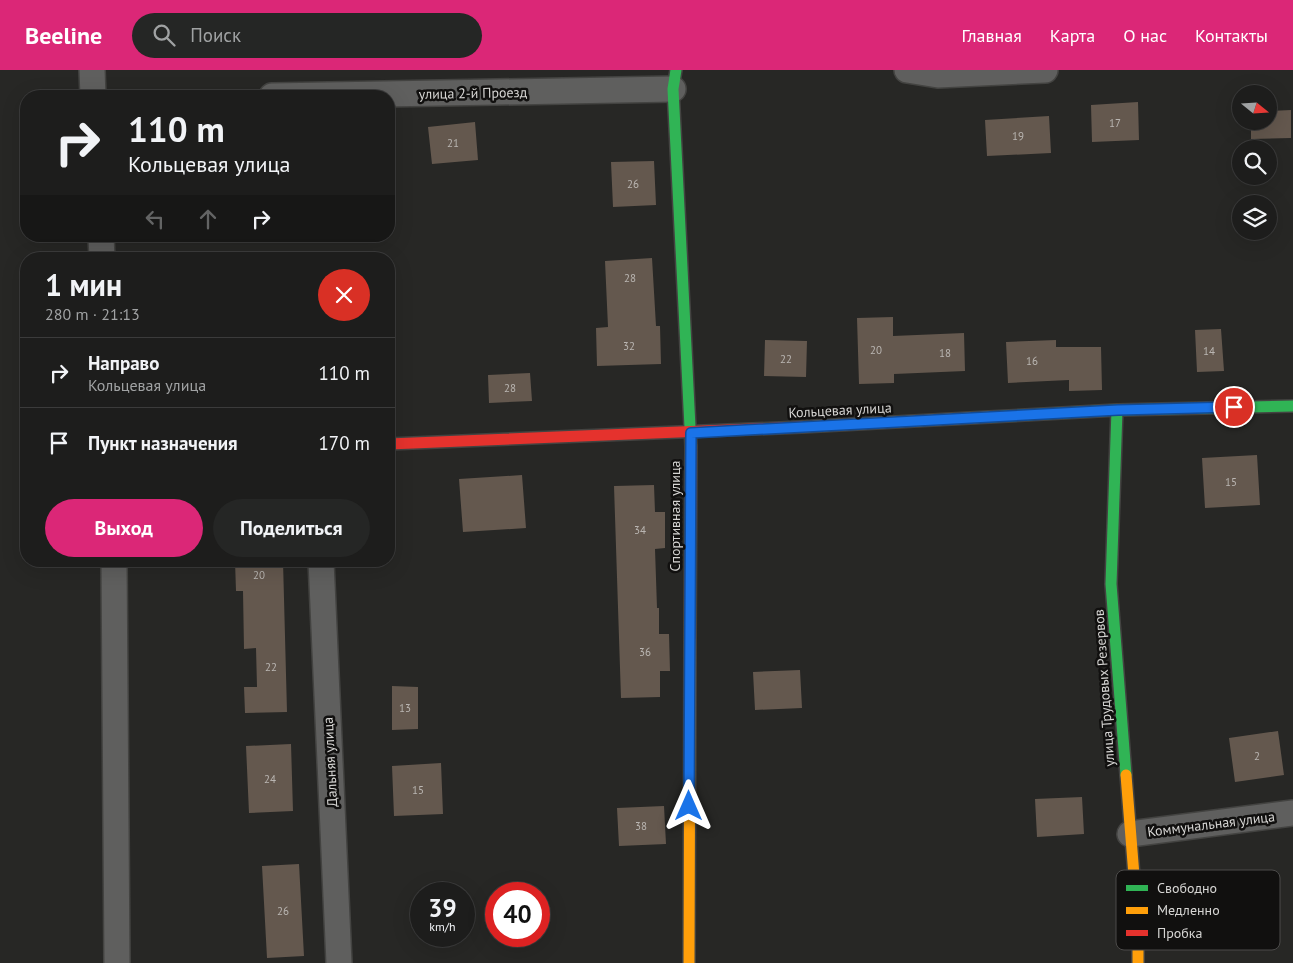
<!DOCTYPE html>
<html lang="ru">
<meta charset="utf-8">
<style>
:root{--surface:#1d1d1c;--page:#252625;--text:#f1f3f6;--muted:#a0a2a3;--line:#3b3b3b;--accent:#db2777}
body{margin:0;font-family:"PT Sans",sans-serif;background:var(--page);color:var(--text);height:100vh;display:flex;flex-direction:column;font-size:19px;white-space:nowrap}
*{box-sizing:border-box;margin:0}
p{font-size:16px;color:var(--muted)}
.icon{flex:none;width:28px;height:28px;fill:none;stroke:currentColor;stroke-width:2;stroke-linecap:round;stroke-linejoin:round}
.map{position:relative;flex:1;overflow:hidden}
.panel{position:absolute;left:20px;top:182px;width:375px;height:315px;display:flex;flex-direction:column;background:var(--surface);border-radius:20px;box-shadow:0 5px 20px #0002,0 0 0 1px var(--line)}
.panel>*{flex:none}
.guide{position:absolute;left:20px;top:20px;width:375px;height:152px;border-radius:20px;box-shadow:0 5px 20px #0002,0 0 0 1px var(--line);background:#1d1d1c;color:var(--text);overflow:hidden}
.needle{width:32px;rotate:108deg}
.tools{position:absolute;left:1232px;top:15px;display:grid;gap:10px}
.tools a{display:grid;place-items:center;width:45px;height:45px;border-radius:50%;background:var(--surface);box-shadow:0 5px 20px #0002,0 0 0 1px var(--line);font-size:25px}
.speed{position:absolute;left:410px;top:812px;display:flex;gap:10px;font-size:25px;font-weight:700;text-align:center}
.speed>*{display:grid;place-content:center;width:65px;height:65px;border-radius:50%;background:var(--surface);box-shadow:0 5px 20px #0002,0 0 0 1px var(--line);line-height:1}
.speed small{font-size:12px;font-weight:400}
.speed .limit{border:8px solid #d22;background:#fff;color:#111}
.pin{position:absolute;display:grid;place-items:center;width:42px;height:42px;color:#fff;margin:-21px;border:2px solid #fff;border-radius:50%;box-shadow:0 1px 5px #0007}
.me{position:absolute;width:55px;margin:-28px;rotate:0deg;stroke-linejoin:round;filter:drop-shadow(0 0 4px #0008)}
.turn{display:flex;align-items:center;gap:18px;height:105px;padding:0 25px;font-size:22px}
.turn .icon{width:65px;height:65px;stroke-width:2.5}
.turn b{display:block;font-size:35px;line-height:42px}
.lanes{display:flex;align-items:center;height:48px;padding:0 25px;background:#0003;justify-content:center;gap:25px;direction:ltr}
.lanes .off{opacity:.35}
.round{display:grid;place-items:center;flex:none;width:52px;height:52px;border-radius:26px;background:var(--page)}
.summary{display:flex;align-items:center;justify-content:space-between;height:85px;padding:0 25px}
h1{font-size:30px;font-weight:800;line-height:38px}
.cta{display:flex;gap:10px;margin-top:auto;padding:10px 25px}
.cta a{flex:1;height:58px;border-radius:30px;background:var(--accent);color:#fff;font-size:20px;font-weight:800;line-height:58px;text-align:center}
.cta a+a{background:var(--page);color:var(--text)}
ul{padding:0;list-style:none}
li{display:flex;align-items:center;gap:15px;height:70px;padding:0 25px;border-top:1px solid var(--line)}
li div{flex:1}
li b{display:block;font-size:19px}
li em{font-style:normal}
header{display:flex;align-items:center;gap:30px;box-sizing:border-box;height:70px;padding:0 25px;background:var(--accent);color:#fff}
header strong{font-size:24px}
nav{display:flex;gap:28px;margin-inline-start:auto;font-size:18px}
.search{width:350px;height:45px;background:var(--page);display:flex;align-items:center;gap:12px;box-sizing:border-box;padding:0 18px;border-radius:28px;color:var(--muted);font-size:19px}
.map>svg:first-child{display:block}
</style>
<header>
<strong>Beeline</strong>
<div class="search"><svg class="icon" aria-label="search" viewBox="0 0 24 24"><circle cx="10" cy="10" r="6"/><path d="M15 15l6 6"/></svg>Поиск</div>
<nav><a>Главная</a><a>Карта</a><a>О нас</a><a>Контакты</a></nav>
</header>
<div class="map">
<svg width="1293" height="893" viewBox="0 0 1293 893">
<rect width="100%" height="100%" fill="#272725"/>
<path fill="#64584e" d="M1138,32L1139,70L1092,72L1091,35Z
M1291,40V68L1251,69V51H1269V41Z
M1049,46L1051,83L987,86L985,50Z
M475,52L478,90L432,94L428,57Z
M654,91L656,135L613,137L611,92Z
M652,188L656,256H660L661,294L597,296L596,258L608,257L605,191Z
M893,247V266L964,263L965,301L894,304V313L859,314L857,248Z
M1221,259L1224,301L1197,302L1195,260Z
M765,270L807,271L806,307L764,306Z
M1056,270V277H1101L1102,320L1069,321V310L1008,313L1006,272Z
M530,303L532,331L489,333L488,305Z
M1257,385L1260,435L1205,438L1202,388Z
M522,405L526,458L463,462L459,409Z
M654,415L655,442H665V478L655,479L657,538H659V564H669L670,601H660V627L621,628L614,416Z
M235,491H283L287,642L245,643L244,617H257L256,578L244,579L243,521H236Z
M800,600L802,638L755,640L753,602Z
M392,616L418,617V659L392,660Z
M1278,661L1284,705L1235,712L1229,668Z
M291,674L293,741L249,743L246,676Z
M441,693L443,744L394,746L392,696Z
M1082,727L1084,764L1037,767L1035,729Z
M664,736L666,774L619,776L617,738Z
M299,794L304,886L267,888L262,796Z"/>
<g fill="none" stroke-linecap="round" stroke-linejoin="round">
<g stroke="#434341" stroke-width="28">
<path id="street" d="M92,0L93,26
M907,0L938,5L1045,0
M272,26L673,19
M101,166L102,189
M114,491L117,893
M321,491L339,893
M1130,764L1293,743"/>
</g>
<g stroke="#434341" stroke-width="14">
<path id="fast" d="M676,0L673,19L691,377
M1117,340L1111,514L1126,705
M989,347L1117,340L1293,336"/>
</g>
<g stroke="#434341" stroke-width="14">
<path id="slow" d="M802,357L989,347
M1126,705L1138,856V893
M689,893L690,570"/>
</g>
<g stroke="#434341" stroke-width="14">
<path id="jam" d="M389,374L802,357
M690,570L691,377"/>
</g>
<use href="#street" stroke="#5f5f5e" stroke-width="25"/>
<use href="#fast" stroke="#30b455" stroke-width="11"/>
<use href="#slow" stroke="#ff9f0a" stroke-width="11"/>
<use href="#jam" stroke="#e5322d" stroke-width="11"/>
</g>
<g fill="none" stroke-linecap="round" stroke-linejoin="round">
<g stroke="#114b97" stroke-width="12">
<path id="route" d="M689,736L691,363L1118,340L1234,337"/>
</g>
<use href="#route" stroke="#1a73e8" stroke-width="9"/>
</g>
<g text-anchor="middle" stroke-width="5" stroke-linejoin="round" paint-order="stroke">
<g font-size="11" fill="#bab6b2">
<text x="1115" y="57">17</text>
<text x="1018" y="70">19</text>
<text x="453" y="77">21</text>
<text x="633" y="118">26</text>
<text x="630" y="212">28</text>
<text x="629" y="280">32</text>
<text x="876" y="284">20</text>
<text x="1209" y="285">14</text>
<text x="945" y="287">18</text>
<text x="786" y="293">22</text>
<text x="1032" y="295">16</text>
<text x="510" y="322">28</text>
<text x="1231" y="416">15</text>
<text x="640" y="464">34</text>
<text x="259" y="509">20</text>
<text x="645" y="586">36</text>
<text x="271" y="601">22</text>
<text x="405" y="642">13</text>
<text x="1257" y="690">2</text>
<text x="270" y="713">24</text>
<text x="418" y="724">15</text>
<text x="641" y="760">38</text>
<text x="283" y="845">26</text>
</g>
<g font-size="14" fill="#d6d5d3" stroke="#11100f">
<text transform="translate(473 23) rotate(-1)" y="5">улица 2-й Проезд</text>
<text transform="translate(840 340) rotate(-3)" y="5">Кольцевая улица</text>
<text transform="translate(675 446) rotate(-90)" y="5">Спортивная улица</text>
<text transform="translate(1104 618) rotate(-94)" y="5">улица Трудовых Резервов</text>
<text transform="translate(330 692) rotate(-93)" y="5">Дальняя улица</text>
<text transform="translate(1211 754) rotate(-7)" y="5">Коммунальная улица</text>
</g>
</g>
<rect x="1116" y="800" width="164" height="80" rx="8" fill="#11100f" stroke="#4c4b4a" stroke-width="1"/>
<rect x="1126" y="815" width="22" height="6" fill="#30b455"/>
<rect x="1126" y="837" width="22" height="7" fill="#ff9f0a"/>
<rect x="1126" y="860" width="22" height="6" fill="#e5322d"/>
<g font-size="14" fill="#d6d5d3">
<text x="1157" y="823">Свободно</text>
<text x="1157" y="845">Медленно</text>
<text x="1157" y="868">Пробка</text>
</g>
</svg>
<div class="tools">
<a><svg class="needle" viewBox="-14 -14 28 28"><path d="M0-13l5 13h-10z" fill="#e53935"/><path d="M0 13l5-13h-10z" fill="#a0a2a3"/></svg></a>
<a><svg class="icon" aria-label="search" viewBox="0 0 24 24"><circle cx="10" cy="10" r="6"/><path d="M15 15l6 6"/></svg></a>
<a><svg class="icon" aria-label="layers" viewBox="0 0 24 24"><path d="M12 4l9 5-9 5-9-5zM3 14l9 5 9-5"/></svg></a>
</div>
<div class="speed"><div>39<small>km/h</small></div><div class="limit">40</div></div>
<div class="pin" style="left:1234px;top:337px;background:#d93025"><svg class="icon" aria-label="arrive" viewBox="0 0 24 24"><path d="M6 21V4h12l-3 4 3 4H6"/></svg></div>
<svg class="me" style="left:689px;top:736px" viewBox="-20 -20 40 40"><path d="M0-17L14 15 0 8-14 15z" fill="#1a73e8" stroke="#fff" stroke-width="4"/></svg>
<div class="guide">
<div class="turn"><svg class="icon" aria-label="right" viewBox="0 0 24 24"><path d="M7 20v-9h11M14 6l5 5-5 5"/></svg><div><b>110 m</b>Кольцевая улица</div></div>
<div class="lanes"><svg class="icon off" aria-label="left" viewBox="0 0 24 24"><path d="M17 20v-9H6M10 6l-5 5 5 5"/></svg><svg class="icon off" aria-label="ahead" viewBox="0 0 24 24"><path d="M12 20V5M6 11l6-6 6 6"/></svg><svg class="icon" aria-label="right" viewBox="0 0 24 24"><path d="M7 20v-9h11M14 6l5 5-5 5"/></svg></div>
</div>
<section class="panel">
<div class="summary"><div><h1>1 мин</h1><p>280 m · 21:13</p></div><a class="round" style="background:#d93025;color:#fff"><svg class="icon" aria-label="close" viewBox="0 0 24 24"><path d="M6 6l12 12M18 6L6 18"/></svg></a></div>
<ul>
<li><svg class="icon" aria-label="right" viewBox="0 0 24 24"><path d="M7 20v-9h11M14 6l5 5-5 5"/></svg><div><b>Направо</b><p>Кольцевая улица</p></div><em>110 m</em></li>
<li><svg class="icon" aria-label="arrive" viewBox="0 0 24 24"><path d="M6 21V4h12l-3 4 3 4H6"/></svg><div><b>Пункт назначения</b></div><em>170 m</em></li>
</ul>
<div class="cta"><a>Выход</a><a>Поделиться</a></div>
</section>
</div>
